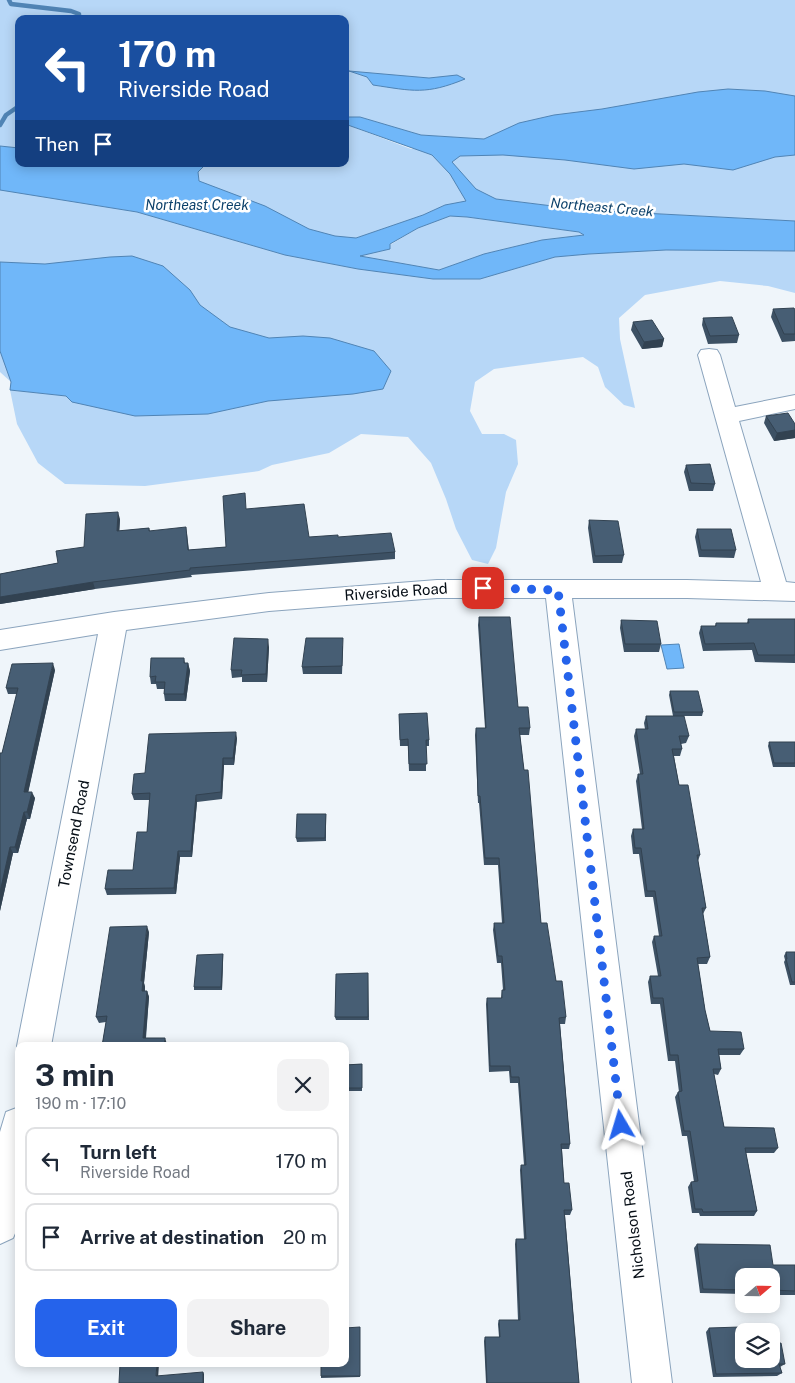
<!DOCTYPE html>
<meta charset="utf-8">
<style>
:root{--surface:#fff;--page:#f2f2f3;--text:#1f2937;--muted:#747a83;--line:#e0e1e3;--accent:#2563eb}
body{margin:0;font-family:"Public Sans",sans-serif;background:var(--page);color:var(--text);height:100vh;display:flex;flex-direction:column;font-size:19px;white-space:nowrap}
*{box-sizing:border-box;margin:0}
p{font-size:16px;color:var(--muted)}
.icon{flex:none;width:28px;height:28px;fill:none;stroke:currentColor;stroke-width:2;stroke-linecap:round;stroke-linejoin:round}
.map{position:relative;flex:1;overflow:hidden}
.panel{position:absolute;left:15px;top:1042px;width:334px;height:325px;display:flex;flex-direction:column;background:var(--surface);border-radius:10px;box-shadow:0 2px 12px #0003}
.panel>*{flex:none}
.guide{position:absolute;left:15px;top:15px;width:334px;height:152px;border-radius:10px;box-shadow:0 2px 12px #0003;background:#1a4fa0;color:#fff;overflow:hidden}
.needle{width:32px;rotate:70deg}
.controls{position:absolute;left:735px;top:1268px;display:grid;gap:10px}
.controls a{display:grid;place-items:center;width:45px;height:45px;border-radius:10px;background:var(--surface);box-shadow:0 2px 12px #0003;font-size:25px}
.pin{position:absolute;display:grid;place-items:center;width:42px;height:42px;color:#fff;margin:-21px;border-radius:10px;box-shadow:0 2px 8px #0006}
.me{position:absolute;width:55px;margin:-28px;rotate:353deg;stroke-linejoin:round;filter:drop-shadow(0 0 4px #0008)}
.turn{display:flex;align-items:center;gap:18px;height:105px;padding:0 20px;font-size:22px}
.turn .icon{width:65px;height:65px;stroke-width:2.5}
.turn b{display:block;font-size:35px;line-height:42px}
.then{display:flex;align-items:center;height:48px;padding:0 20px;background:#0003;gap:10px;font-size:19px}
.round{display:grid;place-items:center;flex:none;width:52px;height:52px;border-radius:10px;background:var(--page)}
.headline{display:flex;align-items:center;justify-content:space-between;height:85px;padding:0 20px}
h1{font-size:30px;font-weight:700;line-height:38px}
.button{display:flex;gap:10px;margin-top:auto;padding:10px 20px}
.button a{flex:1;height:58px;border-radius:10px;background:var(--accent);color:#fff;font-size:20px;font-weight:700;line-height:58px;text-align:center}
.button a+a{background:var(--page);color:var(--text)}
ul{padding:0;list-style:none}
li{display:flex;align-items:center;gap:15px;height:68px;margin:0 10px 8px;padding:0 10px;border:2px solid var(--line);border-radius:10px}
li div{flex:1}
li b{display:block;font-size:19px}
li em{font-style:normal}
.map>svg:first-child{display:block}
</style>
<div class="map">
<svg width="795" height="1383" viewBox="0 0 795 1383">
<rect width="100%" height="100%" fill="#eff5fa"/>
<path fill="#b7d7f7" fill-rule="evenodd" d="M0,0H795V221L585,210L496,199L445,205L423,215L356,238L331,243L146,174L199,181L198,172L206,164H345V124L411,149L484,139L421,135L360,117H345V19H19V148L0,146ZM352,72L429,78L442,77L373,85L367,77Z
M0,189L137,212L285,255L358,269L433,279H480L555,257L589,254L666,250L795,251V293L768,286L720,281L645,295L619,318L620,339L635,408L624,405L605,387L598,367L583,357L494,369L475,382L470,411L482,434H504L516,440L518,464L506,492L496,548L488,564L472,560L456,529L446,499L431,463L408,437L361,434L329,453L272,465L259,471L145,486L65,484L38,463L17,424L10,390L66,396L79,385L11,382L0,372Z
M450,216L467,217L579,232L585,235L542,240L484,254L439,270L358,256L390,249V245L418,228Z"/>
<path fill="#70b7f9" stroke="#5084b5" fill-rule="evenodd" d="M349,71L429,78L457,75L465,79C426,95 413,91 373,85L367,77Z
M728,89L765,91L795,96V155L775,157L733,170L684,164L634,169L565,160L503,155L460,156L452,162L476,189L496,199L585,210L795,221V251L666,250L589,254L555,257L480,279H433L358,269L285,255L137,212L0,190V146L19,148V164H206L198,172L199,181L265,206L309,229L335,236L356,238L423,215L445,205L466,201L450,174L432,155L345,124V117H360L421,135L484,139L519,123L554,115L602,109L698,92ZM450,216L467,217L579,232L584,235L542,240L484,254L439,270L360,256L390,249V244L418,228Z
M132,256L163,266L190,290L200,305L230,327L269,338L303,336L330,338L374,351L391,371L383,389L353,394L268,401L208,414L135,416L72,402L66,396L10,390L11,382L0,351V262L45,264L110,257Z
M679,644L684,668L667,669L661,645Z"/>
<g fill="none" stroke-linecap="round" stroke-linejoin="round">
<path stroke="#5084b5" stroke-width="4.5" d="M9,0L11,4L71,11L79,14V19
M0,125L6,115L19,106"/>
<g stroke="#8ba4bd" stroke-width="2">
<path id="minor" d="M709,349L717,350L720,355L735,407L795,395V409L739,421L786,582L795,583V601L687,598H572L672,1383H632L546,598H437L269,611L126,630L51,1046H19V1050L17,1046L98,634L0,650V630L114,612L269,593L437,580H687L761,582L698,355L701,350Z
M19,1107V1224L13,1238L0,1244V1132L6,1112Z"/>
</g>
<use href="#minor" fill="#fff" fill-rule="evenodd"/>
</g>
<path fill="#3d5164" d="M773,309L795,310V341L782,342L771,317Z
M703,318L739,335L737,343L708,344L702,325Z
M633,322L664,339L662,347L642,349L631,330Z
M766,416L795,424V438L774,441L764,423Z
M686,465L715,484L713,491H689L684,472Z
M246,509L309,537H338L395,552V559L191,575L192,577L95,589L0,604V574L58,563L84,547L120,519L119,531L149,528L150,531L187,534L189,550L226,547Z
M589,520L624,555L622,563H593L588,528Z
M697,529L736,550L734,558L699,557L695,537Z
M479,617L518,707L530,728L529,735H520L541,923L556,981L566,1017L565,1024H560L570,1144L569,1149H562L564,1183L572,1210L570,1215H565L579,1383H486L484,1341L485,1337H499L498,1324L499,1320H518L515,1244L516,1239H524L520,1170L521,1165H524L518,1083H510L509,1071L489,1072L486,1004L487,998H501L502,990H503L501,963H497L493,930L494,923H502L498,865H484L479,803H478L475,735L476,728H485L478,625Z
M748,619H795V663L755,662L752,650L703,651L699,633L701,626H715L716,623H747Z
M621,620L661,644L659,652H624L620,628Z
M343,646L342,674H303L302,667Z
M269,647L267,682H242V677L232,678L231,670Z
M184,658L185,663H188L190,671L186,701H165L164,694V689H157L156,684H151L150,677Z
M55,670L28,792L35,798L30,819H27L18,853H13L0,911V753H2L17,694H8L6,688Z
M670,691L703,712L702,716H673L669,695Z
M399,714L429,740V746H426V771H409L408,746H400Z
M646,716L689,736L686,743L681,744L682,749L680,756H674L679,785L700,855L698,861L706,908L703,914L710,957L707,964H698L705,1010L710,1031L744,1049L740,1055H719L721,1069L718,1075L714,1074L724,1127L778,1148L774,1153H746L757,1211L754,1216H700L699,1213H692L688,1187L691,1182H694L687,1136H682L675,1097L678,1092H679L675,1061H668L660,1004H651L648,982L650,976H658L652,942L654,936H659L653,897H645L639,854H633L631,836L633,829H642L636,781L638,774H640L634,736L636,729H645L644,723Z
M237,738L234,765H224L222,799L197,802L192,857H180L176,894L107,895L105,889L133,870L147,832L150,800H134L132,794L145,773Z
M769,742H795V767H773L768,746Z
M326,814V841L297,842L296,838Z
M149,932L144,983L145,987V991H147L149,997L146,1038L167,1044V1046H102L106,1022L99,1023L96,1017Z
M786,952H795V985H790L784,962L785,960L784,956Z
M223,954V958L222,990H194V987Z
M368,973L369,1020H336L335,1017Z
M362,1064V1091H345V1065Z
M697,1244L773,1265H795V1295H771V1276H744V1294L700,1293L694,1248Z
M360,1327V1377L321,1378V1376Z
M709,1328L775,1344L785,1364L780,1367L782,1373L777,1376L713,1377L706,1332Z"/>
<path fill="#324251" d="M664,339L662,347L642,349L644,342Z
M795,430V438L774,441L777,433Z
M118,512L120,519L119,538L117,531Z
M93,582L95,589L0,604V597Z
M268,639L269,647L267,682L266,674Z
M53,663L55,670L27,798L24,792Z
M188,663L190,671L186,701L184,694Z
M236,732L237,738L234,765L233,758Z
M223,758L224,765L222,799L221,792Z
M32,792L35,798L30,819L27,812Z
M196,795L197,802L192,857L191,851Z
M24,812L27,819L18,853L15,847Z
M10,847L13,853L0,911V892Z
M178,851L180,857L176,894L174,888Z
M147,926L149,932L144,983L145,987L144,997L142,991L141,981Z
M223,954V958L222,990L221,987Z
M147,991L149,997L145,1044L143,1038Z
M165,1038L167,1044V1046H164Z
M157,1364H159L158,1379L156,1376Z
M203,1372L204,1374V1383H203Z"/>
<path fill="#475e74" stroke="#324251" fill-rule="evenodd" d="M794,308L795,310V334H784L773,309Z
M732,317L739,335L710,336L703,318Z
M652,320L664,339L644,342L633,322Z
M788,413L795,424V430L777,433L766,416Z
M710,464L715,484L691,483L686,465Z
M245,493L246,509L304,504L309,537L338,535V537L391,533L395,552L190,568V570L93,582L0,597V574L58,563L56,551L84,547L86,514L118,512L117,531L149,528V531L186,527L188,550L226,547L223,496Z
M589,520L618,521L624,555L595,556Z
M697,529H731L736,550H701Z
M479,617H510L518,707H528L530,728H519L524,770H528L541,923H547L556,981H562L566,1017L559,1018L570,1144H561L564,1183H569L572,1210H564L579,1383H487L485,1337H500L499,1320H520L516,1239H526L521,1165H526L519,1077H511L510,1066H490L487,998H502V990H505L502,956H498L494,923H504L499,858H485L480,796H478L476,728H486Z
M748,619H795V655H758L754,643L705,644L701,626H716V623H749Z
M621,620L657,621L661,644H625Z
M234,638L268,639L266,674L241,675L242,670H231Z
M306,638H343L342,666L302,667Z
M151,658H184V663H188L184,694H164L165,682H155L156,676L150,677Z
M53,663L24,792H32L27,812H24L15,847H10L0,892V753H2L18,688H6L12,664Z
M670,691H698L703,712H674Z
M427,713L429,740H426L427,764H409L408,739L400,740L399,714Z
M646,716H684L689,736H679L682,749H672L679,785H688L700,855H697L706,908H702L710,957L697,958L705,1010L710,1031L741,1032L744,1049H718L721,1069H713L724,1127L774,1128L778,1148H745L757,1211L703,1212L702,1209H695L691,1182L698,1181L690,1131H684L678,1092L682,1091L678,1055H670L663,998H653L650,976H661L654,936H662L655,891H647L641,848H635L633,829H644L638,774H643L636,729H648Z
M236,732L233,758H223L221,792L196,795L191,851H178L174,888L105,889L108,870H133L137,832H147L150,793L132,794L134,774L145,773L149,734Z
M769,742H795V763H774Z
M297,814H326L325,838H296Z
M147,926L141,981H143L142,991H147L143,1038H165L164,1046H102L107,1016L96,1017L110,927Z
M786,952H795V982H792L786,959H787Z
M223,954L221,987H194L197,955Z
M368,973V1017H335L336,974Z
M362,1064V1088H345V1065Z
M697,1244L770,1245L773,1265H795V1291L771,1290V1276H744V1290L703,1289Z
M772,1326L775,1344L781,1343L785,1364H779L782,1373L716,1374L709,1328ZM744,1331H771V1359H744Z
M360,1327V1376H321V1364H345V1328Z
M120,1364H157L156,1376L203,1372V1383H119Z"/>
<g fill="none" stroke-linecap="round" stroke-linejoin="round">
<path stroke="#2563eb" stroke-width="9" stroke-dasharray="0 16.2" d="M483,588L558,590L621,1125"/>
</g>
<g text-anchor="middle" stroke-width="5" stroke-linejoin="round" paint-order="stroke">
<g font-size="14" font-style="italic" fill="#0b406a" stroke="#fff">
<text x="197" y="210">Northeast Creek</text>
<text transform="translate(602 207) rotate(5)" y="5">Northeast Creek</text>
</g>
<g font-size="15" fill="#050d15" stroke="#fff">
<text transform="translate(396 592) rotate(-4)" y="5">Riverside Road</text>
<text transform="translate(74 834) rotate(-79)" y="5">Townsend Road</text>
<text transform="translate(633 1225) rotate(-97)" y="5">Nicholson Road</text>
</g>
</g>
</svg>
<div class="controls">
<a><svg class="needle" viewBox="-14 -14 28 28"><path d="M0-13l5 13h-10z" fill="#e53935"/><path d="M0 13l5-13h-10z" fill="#747a83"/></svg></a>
<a><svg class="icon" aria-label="layers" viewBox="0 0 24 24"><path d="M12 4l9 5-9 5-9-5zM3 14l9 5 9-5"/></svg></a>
</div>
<div class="pin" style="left:483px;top:588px;background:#d93025"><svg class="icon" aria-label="arrive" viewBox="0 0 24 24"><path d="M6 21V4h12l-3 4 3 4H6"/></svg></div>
<svg class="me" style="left:621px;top:1125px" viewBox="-20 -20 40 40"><path d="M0-17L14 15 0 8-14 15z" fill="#2563eb" stroke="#fff" stroke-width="4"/></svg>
<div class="guide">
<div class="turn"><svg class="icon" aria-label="left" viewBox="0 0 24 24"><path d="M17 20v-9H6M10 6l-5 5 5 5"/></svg><div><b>170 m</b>Riverside Road</div></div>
<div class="then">Then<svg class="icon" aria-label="arrive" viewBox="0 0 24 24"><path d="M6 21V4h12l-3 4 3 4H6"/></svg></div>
</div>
<section class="panel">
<div class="headline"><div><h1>3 min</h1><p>190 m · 17:10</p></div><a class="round"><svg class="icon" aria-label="close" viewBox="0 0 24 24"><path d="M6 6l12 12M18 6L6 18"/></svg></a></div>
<ul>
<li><svg class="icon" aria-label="left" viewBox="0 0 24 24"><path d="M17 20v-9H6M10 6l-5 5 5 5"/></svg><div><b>Turn left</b><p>Riverside Road</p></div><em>170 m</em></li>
<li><svg class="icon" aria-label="arrive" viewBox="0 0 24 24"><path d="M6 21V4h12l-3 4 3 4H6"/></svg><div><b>Arrive at destination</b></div><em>20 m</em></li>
</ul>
<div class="button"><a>Exit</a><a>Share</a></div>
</section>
</div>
